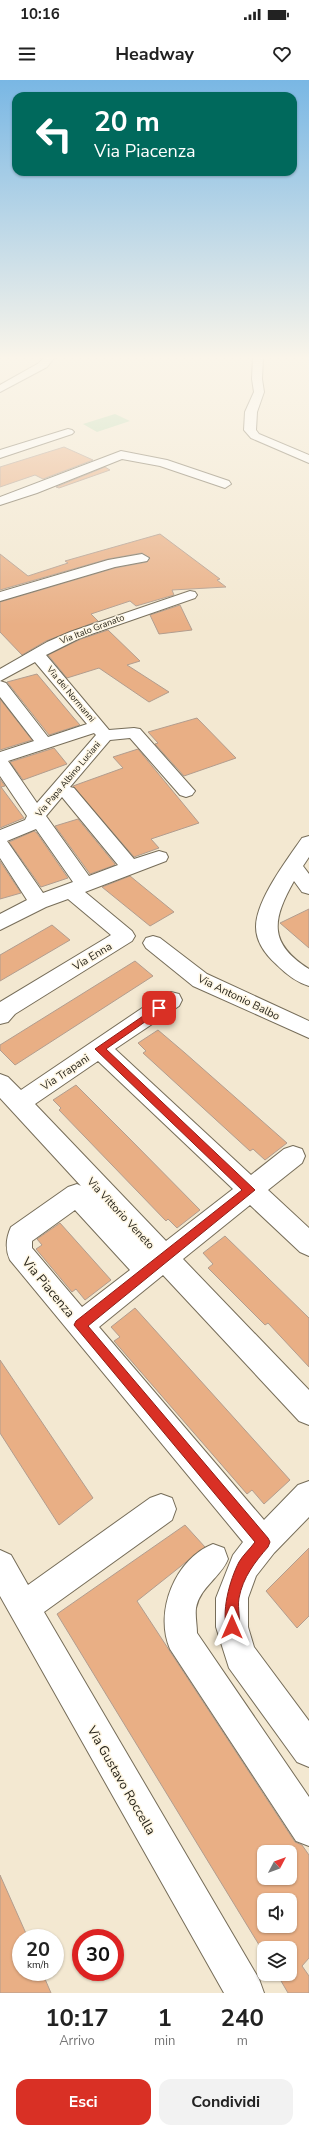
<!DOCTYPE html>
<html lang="it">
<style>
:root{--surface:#fff;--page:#f2f2f2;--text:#222;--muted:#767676;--accent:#d93025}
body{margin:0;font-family:"Nunito Sans",sans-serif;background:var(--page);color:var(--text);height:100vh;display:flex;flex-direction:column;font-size:15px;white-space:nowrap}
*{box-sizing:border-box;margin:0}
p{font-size:13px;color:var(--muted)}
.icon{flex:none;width:22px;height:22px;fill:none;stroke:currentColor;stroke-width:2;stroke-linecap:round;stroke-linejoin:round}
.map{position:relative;height:1913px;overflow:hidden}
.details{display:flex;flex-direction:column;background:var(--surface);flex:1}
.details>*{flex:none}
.top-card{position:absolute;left:12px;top:12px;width:285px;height:84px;border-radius:12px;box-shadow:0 1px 3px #0004;background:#00695c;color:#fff;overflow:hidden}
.needle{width:26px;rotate:49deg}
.tools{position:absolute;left:257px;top:1765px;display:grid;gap:8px}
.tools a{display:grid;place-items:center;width:40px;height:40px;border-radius:8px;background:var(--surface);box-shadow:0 1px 3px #0004;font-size:20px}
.speed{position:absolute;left:12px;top:1849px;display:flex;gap:8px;font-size:20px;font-weight:700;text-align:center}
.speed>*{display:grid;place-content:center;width:52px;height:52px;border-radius:50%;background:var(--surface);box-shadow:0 1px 3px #0004;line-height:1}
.speed small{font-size:10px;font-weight:400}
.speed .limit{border:6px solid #d22;background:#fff;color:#111}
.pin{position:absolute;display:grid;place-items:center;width:34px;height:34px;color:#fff;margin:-17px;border-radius:8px;box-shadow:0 2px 6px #0006}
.me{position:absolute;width:44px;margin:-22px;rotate:0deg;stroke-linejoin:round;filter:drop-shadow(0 0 3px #0008)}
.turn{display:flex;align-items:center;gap:14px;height:84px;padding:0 16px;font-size:18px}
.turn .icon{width:52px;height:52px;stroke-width:2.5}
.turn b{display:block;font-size:28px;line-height:34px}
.eta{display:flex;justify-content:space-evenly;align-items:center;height:68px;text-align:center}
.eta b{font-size:24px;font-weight:700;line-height:28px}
.cta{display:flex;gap:8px;margin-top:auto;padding:8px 16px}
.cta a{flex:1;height:46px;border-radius:12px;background:var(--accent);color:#fff;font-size:16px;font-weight:700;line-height:46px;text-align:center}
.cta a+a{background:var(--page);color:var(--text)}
.status{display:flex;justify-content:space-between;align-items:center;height:28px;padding:0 20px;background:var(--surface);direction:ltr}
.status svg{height:11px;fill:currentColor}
header{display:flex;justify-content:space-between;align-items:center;height:52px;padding:0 16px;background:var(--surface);font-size:18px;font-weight:700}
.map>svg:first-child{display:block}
</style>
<div class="status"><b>10:16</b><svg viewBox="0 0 49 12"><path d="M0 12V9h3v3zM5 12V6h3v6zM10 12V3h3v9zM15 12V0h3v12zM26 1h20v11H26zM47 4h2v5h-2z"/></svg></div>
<header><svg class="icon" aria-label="menu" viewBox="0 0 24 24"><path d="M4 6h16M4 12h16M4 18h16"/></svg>Headway<svg class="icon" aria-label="heart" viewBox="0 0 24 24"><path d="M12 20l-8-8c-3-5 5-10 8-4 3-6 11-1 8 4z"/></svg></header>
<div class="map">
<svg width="309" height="1913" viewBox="0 0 309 1913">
<rect width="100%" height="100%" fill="#f3e8d1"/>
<path fill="#badbb5" d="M115,334L130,341L97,352L83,344Z"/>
<path fill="#e9af85" stroke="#b29d8e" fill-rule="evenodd" d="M64,367L93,380L43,399L35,395L0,407V387Z
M105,387L110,390L59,408L56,407Z
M160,454L220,499L217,500L226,507L172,510L174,515L136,526L130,521L91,534L98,541L46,561L22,575L0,552V522L115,488L147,482L150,478L142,473L108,479L0,510V474L28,496L68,483L65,481Z
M180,525L192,550L159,554L150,535Z
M108,550L140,581L127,585L169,612L149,622L99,588L67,598L48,575L81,559Z
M37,594L73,637L80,645L49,655L7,602Z
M0,619L32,660L0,670Z
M197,638L236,678L184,696L155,664L158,663L148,652Z
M54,668L67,684L23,700L10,682Z
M138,669L199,743L151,759L159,768L134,777L73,706L123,688L113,677Z
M0,699L5,706L1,707L24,738L0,748Z
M78,739L115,784V785L90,794L55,746Z
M34,751L37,753L68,798L41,807L9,762Z
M0,781L21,813L0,819Z
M130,796L174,832L150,846L102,807Z
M309,829V868L280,843Z
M52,845L70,860L0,901V875Z
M135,881L153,896L15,985L0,970V965Z
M158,950L185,973L287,1063L265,1080L253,1069L250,1071L143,973L146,971L138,963Z
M76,1005L129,1058L200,1130L177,1148L168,1139L166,1141L59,1030L61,1028L53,1020Z
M60,1143L111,1200L85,1220L76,1209L72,1212L36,1169L42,1165L37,1159Z
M225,1156L309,1238V1287L268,1243L265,1245L208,1188L213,1184L203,1173Z
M135,1228L290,1400L264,1424L252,1410L247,1414L114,1261L120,1257L111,1247Z
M0,1280L93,1418L59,1445L0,1353Z
M185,1445L205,1467L137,1521L295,1762L302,1765L309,1775V1878L302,1886L309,1896V1913H288L277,1894H290V1868H264V1873L57,1534ZM264,1772H290V1798H264ZM264,1820H290V1846H264Z
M309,1468V1536L297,1548L266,1511Z
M0,1795L28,1858H21V1892H42L51,1913H0Z"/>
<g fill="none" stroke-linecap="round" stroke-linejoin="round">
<g stroke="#766d59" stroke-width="2">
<path id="minor" d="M44,277H55L47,287L0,312V305L39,283Z
M253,277H263L262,299L264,312L257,332L256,350L259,354L309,375V383L251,358L244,350L245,332L254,312L252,299Z
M68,349L72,350L74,352L72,354L0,378V370Z
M121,371L167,380L229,401L231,404L225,408L160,386L122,379L37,413L0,425V417Z
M142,474L149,478L147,481L115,487L0,521V512L108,480Z
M190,511L195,512L197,515L195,518L80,558L46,575L109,650L134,648L140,649L195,711L192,715L186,717L180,715L130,658L110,660L70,707L74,708L134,779L159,771L166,773L168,777L166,781L85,812L132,851L135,856L132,861L15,934L8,942L0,944V922L111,855L68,819L46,827L0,850V834L27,820L0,778V750L25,740L27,736L0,696V672L34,661L0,617V601L6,603L48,657L87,644L35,582L0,601V589L47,562L70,552ZM94,653L96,655L37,723L8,681ZM62,717L118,785L89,796L46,736ZM36,749L73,802L43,813L7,761Z
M309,756V777L303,786L309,794V814L302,812L294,801C272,840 268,863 309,889V906C296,902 286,894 276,884C266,875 256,862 256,847C256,820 287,780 302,758Z
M153,856L160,858L207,894L309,941V958L193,906L146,868L143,863L146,858Z
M171,912L179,914L182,920L179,926L115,969L251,1095L284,1069L293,1066L302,1069L305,1076L302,1083L268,1110L309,1148V1176L300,1172L250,1125L183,1179L309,1310V1345L299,1341L163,1195L99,1247L264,1440L298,1405L309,1401V1437L274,1473L256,1496L248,1518V1547L254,1567L309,1641V1687L297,1682L229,1588L216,1547V1518L233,1475L243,1462L10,1180C5,1169 6,1158 11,1147L68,1107L77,1104L81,1106L0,1018V994L8,997L21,1010L163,914ZM98,981L233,1109L166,1161L35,1024ZM75,1130L130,1190L82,1227L32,1168V1161Z
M161,1414L172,1418L176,1429L172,1440L44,1532L259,1899L264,1913H224L0,1516V1470L11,1475L28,1505L150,1418Z
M213,1464L224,1468L228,1479C221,1497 200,1507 196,1528C195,1536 197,1545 197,1553L309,1717V1766L296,1761L170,1569C154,1532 175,1479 213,1464Z"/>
</g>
<use href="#minor" fill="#fff" fill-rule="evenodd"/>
</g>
<linearGradient id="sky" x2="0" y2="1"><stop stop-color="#79b7e4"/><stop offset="0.51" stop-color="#faf5ea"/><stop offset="1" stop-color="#faf5ea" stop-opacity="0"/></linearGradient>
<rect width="309" height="545" fill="url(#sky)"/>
<path fill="#d93025" stroke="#8d1f18" d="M159,925L164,928L162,930L106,969L255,1110L88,1246L268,1458L270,1462L268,1467C255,1482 243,1497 239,1518C237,1529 242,1541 237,1552L232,1554L228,1552C220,1534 230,1499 239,1482C243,1475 250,1469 255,1462L74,1245L76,1241L242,1110L95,969Z"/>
<g text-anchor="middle" stroke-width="3" stroke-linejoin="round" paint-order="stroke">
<g font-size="9" fill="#221f16" stroke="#fef6e3">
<text transform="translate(92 549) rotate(-21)" y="3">Via Italo Granato</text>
<text transform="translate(71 614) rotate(50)" y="3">Via dei Normanni</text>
<text transform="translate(68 699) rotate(-50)" y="3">Via Papa Albino Luciani</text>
</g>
<g font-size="11" fill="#221f16" stroke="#fef6e3">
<text transform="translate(92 876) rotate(-31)" y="4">Via Enna</text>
<text transform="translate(239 917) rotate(26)" y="4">Via Antonio Balbo</text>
<text transform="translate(65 992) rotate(-34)" y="4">Via Trapani</text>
<text transform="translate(121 1133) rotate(47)" y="4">Via Vittorio Veneto</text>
</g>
<g font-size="13" fill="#221f16" stroke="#fef6e3">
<text transform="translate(49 1207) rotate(50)" y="5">Via Piacenza</text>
<text transform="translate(122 1700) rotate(60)" y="5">Via Gustavo Roccella</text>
</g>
</g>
</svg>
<div class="tools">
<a><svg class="needle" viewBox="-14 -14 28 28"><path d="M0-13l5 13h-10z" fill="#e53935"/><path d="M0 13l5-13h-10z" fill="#767676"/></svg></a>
<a><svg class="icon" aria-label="sound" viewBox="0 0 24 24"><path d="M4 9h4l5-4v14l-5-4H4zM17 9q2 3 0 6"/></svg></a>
<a><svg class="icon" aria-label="layers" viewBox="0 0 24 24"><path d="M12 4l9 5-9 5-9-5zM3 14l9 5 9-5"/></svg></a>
</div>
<div class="speed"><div>20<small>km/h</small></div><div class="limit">30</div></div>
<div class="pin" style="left:159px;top:928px;background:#d93025"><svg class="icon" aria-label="arrive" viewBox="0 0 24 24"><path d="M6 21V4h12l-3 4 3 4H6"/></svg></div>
<svg class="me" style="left:232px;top:1547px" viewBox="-20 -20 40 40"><path d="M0-17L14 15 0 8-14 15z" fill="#d93025" stroke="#fff" stroke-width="4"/></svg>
<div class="top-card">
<div class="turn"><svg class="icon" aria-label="left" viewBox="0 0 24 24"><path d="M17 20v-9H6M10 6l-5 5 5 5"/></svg><div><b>20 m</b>Via Piacenza</div></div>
</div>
</div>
<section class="details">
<div class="eta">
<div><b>10:17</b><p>Arrivo</p></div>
<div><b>1</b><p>min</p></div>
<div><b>240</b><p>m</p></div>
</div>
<div class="cta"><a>Esci</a><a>Condividi</a></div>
</section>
